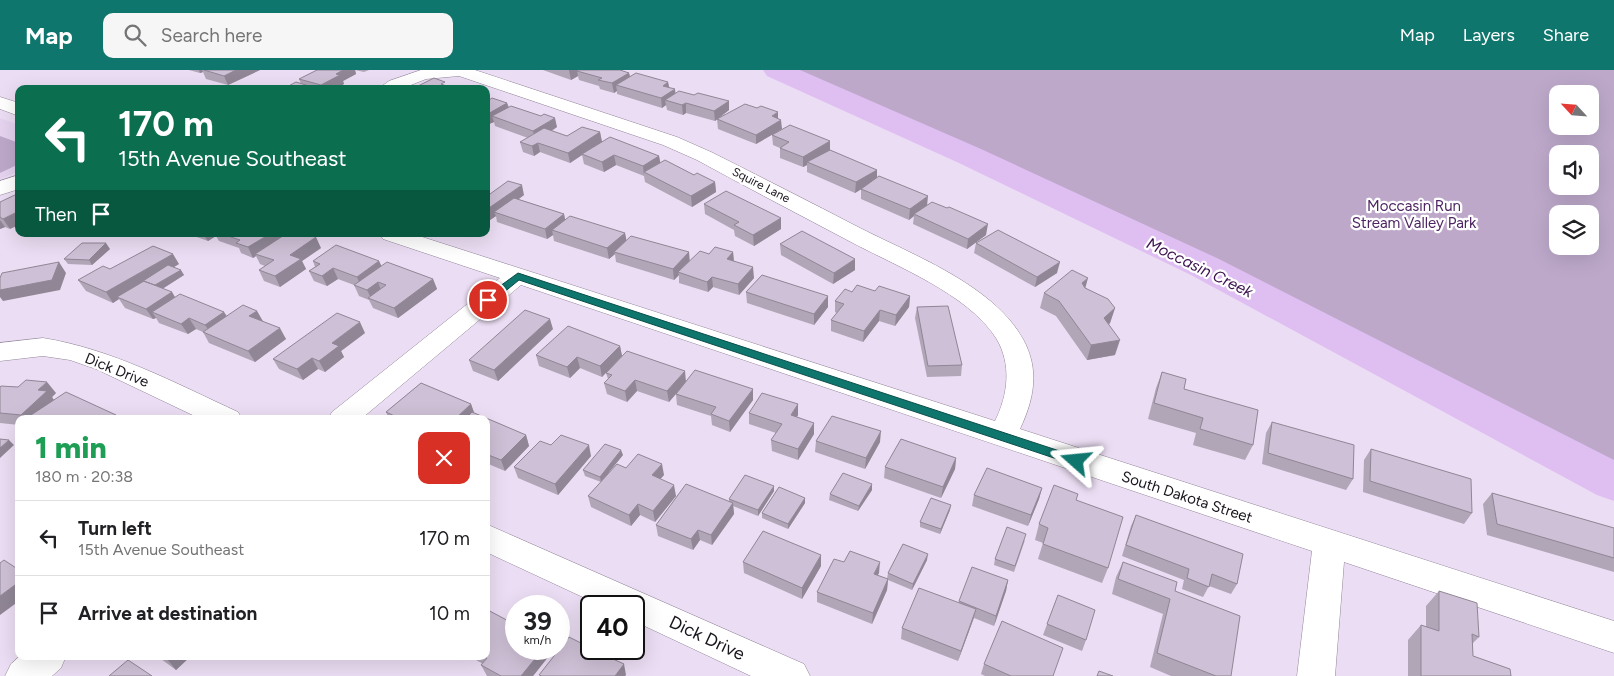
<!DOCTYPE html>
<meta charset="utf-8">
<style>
:root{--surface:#fff;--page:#f6f6f6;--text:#202124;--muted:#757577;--line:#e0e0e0;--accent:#0f766e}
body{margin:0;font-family:Figtree,sans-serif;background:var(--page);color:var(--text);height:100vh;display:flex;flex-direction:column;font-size:19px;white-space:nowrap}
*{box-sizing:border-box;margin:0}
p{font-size:16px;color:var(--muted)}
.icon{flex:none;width:28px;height:28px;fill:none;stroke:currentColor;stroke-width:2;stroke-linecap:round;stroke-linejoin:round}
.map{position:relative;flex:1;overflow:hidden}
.panel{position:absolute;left:15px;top:345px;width:475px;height:245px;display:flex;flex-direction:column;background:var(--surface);border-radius:10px;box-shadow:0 5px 20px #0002}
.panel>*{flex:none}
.top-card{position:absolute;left:15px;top:15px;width:475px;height:152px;border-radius:10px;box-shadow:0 5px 20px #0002;background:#0b6e4f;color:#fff;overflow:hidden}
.needle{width:32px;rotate:296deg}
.buttons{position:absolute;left:1549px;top:15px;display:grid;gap:10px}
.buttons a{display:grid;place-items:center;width:50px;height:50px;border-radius:10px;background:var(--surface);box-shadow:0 5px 20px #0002;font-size:25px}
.speed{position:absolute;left:505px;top:525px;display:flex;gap:10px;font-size:25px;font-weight:700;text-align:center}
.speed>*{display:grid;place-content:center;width:65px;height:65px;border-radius:50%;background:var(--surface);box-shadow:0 5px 20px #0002;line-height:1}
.speed small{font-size:12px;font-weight:400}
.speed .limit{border:2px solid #111;border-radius:8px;background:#fff;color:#111}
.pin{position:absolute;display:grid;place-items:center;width:42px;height:42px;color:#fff;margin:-21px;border:2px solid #fff;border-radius:50%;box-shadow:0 1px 5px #0007}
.me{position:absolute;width:55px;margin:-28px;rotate:288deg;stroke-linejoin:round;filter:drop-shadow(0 0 4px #0008)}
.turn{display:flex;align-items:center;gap:18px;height:105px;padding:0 20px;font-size:22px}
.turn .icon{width:65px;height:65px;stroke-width:2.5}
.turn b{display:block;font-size:35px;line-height:42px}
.then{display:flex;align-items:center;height:48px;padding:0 20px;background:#0003;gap:10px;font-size:19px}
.round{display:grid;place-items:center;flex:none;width:52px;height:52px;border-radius:10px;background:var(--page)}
.head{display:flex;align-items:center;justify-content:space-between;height:85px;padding:0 20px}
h1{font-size:30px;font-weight:800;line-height:38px;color:#1e9e55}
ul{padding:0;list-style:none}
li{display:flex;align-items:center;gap:15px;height:75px;padding:0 20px;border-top:1px solid var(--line)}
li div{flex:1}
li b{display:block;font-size:19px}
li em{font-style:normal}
header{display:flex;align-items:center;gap:30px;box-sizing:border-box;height:70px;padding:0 25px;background:var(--accent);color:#fff}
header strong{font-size:24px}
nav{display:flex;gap:28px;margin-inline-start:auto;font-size:18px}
.search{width:350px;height:45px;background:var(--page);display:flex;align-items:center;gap:12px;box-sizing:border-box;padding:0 18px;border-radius:10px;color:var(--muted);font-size:19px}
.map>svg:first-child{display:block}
</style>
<header>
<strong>Map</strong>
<div class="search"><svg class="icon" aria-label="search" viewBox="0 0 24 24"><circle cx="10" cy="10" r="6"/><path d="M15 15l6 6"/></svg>Search here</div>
<nav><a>Map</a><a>Layers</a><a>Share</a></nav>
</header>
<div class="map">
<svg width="1614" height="606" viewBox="0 0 1614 606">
<rect width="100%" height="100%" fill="#ebddf3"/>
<path fill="#e5d3f0" d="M0,48L19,55V101L0,109Z"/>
<path fill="#bda8ca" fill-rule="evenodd" d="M777,0H1614V412L1205,197L970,86ZM1558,24H1590V56H1558ZM1558,84H1590V116H1558ZM1558,144H1590V176H1558Z
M0,66L19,73V94L0,103Z"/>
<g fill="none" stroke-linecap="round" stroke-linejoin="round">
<path fill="#dfbef2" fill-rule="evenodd" d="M763,0H800L981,79L1219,189L1614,390V431L1597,425L1191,205L959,93L767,6Z"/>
<g stroke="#93869a" stroke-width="1">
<path id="minor" d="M421,0H475L677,67L711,82C761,107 810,132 860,158C913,185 993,215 1023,269C1040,300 1034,329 1020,359L1614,551V583L1344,492L1335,606H1297L1312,481L521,215L361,349H328L332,342L500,208L383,169L380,164H413L995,351C1008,325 1012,294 996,268C968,224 896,196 851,172C800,145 748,118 697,90L663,75L459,6L426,9L401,19H378L389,11Z
M0,27L19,33V46L0,39Z
M19,105V119L0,125V111Z
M43,268C112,279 175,313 238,342L242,349H201L96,299L70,290L43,286L0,291V273Z
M486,454L804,594L810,606H751L634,551V536H602L486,482Z
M20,586H66L61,598L52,606H5L11,594Z"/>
</g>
<use href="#minor" fill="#fff" fill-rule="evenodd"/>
</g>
<path fill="#b1a5b8" d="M189,0H260L228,15L206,9L203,2L200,3Z
M317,0H355L356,4L343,11L344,14L335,19H283L301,14L299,9Z
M355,0H369L364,2Z
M543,0H620L629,3L630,6L668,12L669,18L676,24L729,40L715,51L686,43L683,45L667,40L666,35L662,38L617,24V21L614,23L600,19L599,16L579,10L578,6L571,10Z
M486,29L507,33L509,37L557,57L552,61L567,66L600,62L602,72L659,86L660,93L715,112L716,122L692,137L645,112L644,106L616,95L604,102L584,94L582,85L570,93L540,82L534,86L523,82L520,72L528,68L495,56L494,52L486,55Z
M778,48L782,59L756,74L718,59L717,49Z
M772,65L830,80L877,108L927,135L986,165L967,179L913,154L914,146L909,150L861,129V119L855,123L807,102V95L803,97L780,88V78L773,75Z
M486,122L490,124L524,125L518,129L564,144L565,150L625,163L626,170L690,191L709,184L733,182L734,191L754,208L739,225L713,217L708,222L679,213V205L674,210L616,192L615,184L609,189L554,171L553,165L547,169L497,152L496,146L487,152H486Z
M0,132L10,159L5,157L0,159Z
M704,134L781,159L754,176L735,166L734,160L705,144Z
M188,164H279L280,167L321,178L302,191L306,199L280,217L264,211L259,200L265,196L260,194L256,186L253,188L241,183L239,178L219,171L216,166L208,171Z
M976,173L1057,203L1035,217L974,183Z
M780,174L855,200L833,214L781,185Z
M110,179L92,195L68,194L64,189Z
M313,191H379L381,196L433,209L437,219L398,248L373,238L369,230L359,226L354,215L338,209L327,216L314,211L309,201L315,197Z
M179,194L174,197L184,205L162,219L172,222L175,227L224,242L227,246L257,241L263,251L286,269L255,292L209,273L203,262L196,259L188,264L159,253L156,248L153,249L125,238L119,229L113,233L86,221L78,210L110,199Z
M1086,218L1115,238L1110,253L1109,254L1115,285L1087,290L1056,246L1040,238L1044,223Z
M875,221L910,226L909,237L895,256L879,251L863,272L831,261V250L837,243L835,242V231L852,222Z
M746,222L828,237L814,255L747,233Z
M917,237L962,295L961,306L927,307L915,248Z
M553,259L498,311L473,301L469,290Z
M365,263L341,281L344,287L325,302L318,299L303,310L279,299L273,289Z
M620,276L622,286L686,311L753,330L730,362L712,355L711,346L677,335L676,324L669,332L637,321L627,332L607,324L604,313L608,309L606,303L610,298L602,307L580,298L570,308L539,296L536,285Z
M1162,302L1253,375L1245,390L1193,375L1196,363L1148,349L1156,318Z
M421,313L471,334L474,343L526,365L529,376L505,401L486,393V349H389L386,342Z
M0,317L56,323L52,327L54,330L116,345L119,349H19V355L0,353Z
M749,343L798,345L797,347L814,364L798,390L772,381L771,370L776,363L749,354Z
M1272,352L1353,409L1346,420L1262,394L1266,363Z
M816,371L880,372L865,399L815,382Z
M551,375L591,386L558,425L518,408L514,397Z
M1371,379L1472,443L1464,454L1363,422L1364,390Z
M623,385L605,407L626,398L664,405L660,409L676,426L655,452L640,445L631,456L591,437L588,426L601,412L585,406L583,400Z
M956,388L955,399L941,428L884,408L885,397Z
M774,416V421L758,446L733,436L734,444L712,475L700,470L693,480L658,466L656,455L729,431V429Z
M1042,418L1039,429L1028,456L972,436L974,425Z
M872,420L858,441L829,430L830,424Z
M1492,423L1614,458V502L1487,465L1483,434Z
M805,428V433L788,459L762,448V443Z
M1076,430L1108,498L1102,513L1038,489L1043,473L1035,470L1039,454Z
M950,440L940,464L920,457V452Z
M1136,445L1237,514L1231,524L1209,516L1203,527L1182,519L1184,510L1122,486L1131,456Z
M1025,470L1014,502L994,495L995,489Z
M927,490L912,520L888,510L887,520L872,554L817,532V522L844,492L879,503L877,505L887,509L888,503Z
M743,492L821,496L802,529L744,503Z
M1123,492L1175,521L1231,606H1171L1150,597L1163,544L1112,524L1116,507Z
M1008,510L1006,521L994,556L974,548L958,591L901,569L902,558L958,533L959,531Z
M1439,521L1479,567L1472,574L1473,586L1511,606H1408V570L1421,555L1426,557V536Z
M1058,525L1086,570L1082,581L1043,565Z
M486,532L489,537L487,539L552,582L533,606H487L481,595L483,594L469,586H486Z
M157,586H191L176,600Z
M984,594L1053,606H985L981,604Z"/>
<path fill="#908696" d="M199,0H202L203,2L200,3Z
M236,0H260L228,15L224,6Z
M343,0H355L356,4L343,11L344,14L335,19H323L321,15L336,4Z
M569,0H590L577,1L578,6L571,10Z
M629,3L631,12L616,15L617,21L614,23L612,13Z
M668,12L670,22L663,16Z
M675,19L676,29L665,30L666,35L662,38L661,28Z
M729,31V40L715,51L714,41Z
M507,33L510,42L492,46L494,52L487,55L486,45Z
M686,33V43L683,45L682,35Z
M778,42V52L781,50L782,59L756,74V65L772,46Z
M555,48L557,57L535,70L533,61Z
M600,62L602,72L582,84V85L570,93L568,83Z
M830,71V81L807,92V95L803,97V87Z
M538,73L540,82L534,86L532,76Z
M614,85L616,95L604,102L602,92Z
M659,86L661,96L644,102V106L643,96Z
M877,100V110L855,123L856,112Z
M715,112L716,122L692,137L691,126Z
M522,115L524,125L499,144L494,142L496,146L487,152L486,149V140Z
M928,126L927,136L914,144V146L909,150L910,139Z
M19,141V155L10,159L3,149Z
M564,144L566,154L552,160L553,165L547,169L545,159Z
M781,148V159L754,176L753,165Z
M0,150L5,157L0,159Z
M988,154L986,165L967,179L968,169Z
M625,163L627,173L614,182L615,184L609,189L607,178Z
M203,164H215L216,166L208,171Z
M269,164H279L282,170L255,184L256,186L253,188L248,177Z
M316,167L321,178L302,191L306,199L280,217L275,206L290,185Z
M106,173L110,179L92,195L89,190Z
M689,182L690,193L678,202L679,205L674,210L673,199Z
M733,182L734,193L727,189Z
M173,184L179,194L145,214L117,227L119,229L113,233L106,222Z
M855,189V200L833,214L834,203Z
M379,191L384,201L361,217L357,207Z
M59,192L66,203L60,220L3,231L0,227V220Z
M1060,192L1057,203L1035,217L1037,207Z
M753,197L754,208L739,225L738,214Z
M333,198L338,209L327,216L322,206Z
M181,200L184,205L159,221L155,215Z
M712,207L713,217L708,222L707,212Z
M1088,208L1084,223L1082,213Z
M433,209L437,219L398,248L394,238Z
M378,212L382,223L371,228L367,220Z
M172,222L178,233L152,242L156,248L153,249L146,239Z
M828,226V237L814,255V244Z
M910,226L909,237L895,256L896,245Z
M1115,238L1110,253L1099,263L1104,248Z
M880,240L879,251L863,272L864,261Z
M257,241L263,252L249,246Z
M224,242L230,253L212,265L205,255Z
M189,248L196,259L188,264L181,254Z
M550,249L553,259L498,311L494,300Z
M360,252L365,263L341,281L344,287L325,302L319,291L332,273Z
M280,258L286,269L255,292L248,281Z
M1120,270L1115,285L1087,290L1091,275Z
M620,276L622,286L602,307L600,296Z
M577,287L580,298L570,308L567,297Z
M312,288L318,299L303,310L297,299Z
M685,301L686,312L669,332L667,321Z
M635,310L637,321L627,332L625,321Z
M47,312L56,323L52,327L55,332L31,345L34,349H24L21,345L38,320Z
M753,319V330L730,362L729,351Z
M471,334L475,345L471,349H455Z
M798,334V345L791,356V345Z
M116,345L119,349H111Z
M814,353V364L798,390V379Z
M881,361L880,372L865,399L866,388Z
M526,365L529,376L505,401L501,390Z
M9,370L14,375L0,388V378Z
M589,375L591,386L558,425L555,414Z
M621,380L623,385L601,412L600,407Z
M956,388L955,399L941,428L943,417Z
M662,394L664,405L654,416L652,405Z
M872,414V420L858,441L859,436Z
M674,415L676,426L655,452L653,441Z
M774,416V421L758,446V440Z
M1042,418L1039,429L1028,456L1031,445Z
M805,428V433L788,459V454Z
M733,433L734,444L712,475L711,465Z
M638,434L640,445L631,456L629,445Z
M951,435L950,440L940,464L941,459Z
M698,460L700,470L693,480L691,469Z
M928,484L927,490L912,520L913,514Z
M821,485V496L802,529V518Z
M880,492L879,503L873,514L874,504Z
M888,509L887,520L872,554L873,543Z
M1008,510L1006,521L994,556L996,546Z
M19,512V531L0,545V526Z
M486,532L489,537L486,540Z
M976,539L973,550L958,591L961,581Z
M543,579H551L552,582L533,606H521Z
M170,586H191L176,600L167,589Z
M624,594L626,605L625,606H615Z"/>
<path fill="#cec0d6" stroke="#908696" d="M204,0H236L224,6Z
M317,0H343L336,4L340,5L321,15L299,9Z
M578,0H620L629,3L612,13L598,10L602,8L577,1Z
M636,3L668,12L663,16L675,19L661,28L616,15Z
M434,8L445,12L441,14L449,17L446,19H412Z
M296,12L316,18L314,19H283Z
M679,21L694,25L698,23L729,31L714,41L686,33L682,35L665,30Z
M492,28L507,33L486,45V29L489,30Z
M745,34L757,38L761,36L778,42L772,46L781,50L756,65L717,49Z
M511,36L541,46L544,44L555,48L533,61L492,46Z
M790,55L830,71L803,87L780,78L789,72L772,65Z
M582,57L600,62L568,83L538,73L532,76L520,72L544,58L567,66Z
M610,67L659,86L643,96L614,85L602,92L582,84Z
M830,80L877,100L856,112L807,92Z
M665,90L694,105L697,103L715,112L691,126L644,102Z
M879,106L928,126L910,139L861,119Z
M508,111L522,115L486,140V122L490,124Z
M726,121L781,148L753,165L734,155L739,152L704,134Z
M17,124L19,125V137H18H19V141L3,149L0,147V132Z
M514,128L564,144L545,159L494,142Z
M932,132L947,138L949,137L988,154L968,169L914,144Z
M570,146L625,163L607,178L552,160Z
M998,160L1060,192L1037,207L976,173Z
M802,161L855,189L834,203L780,174Z
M222,164H270L248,177L236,173L240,170Z
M286,164H305L316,167L290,185L301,189L275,206L259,200L274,190L255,184Z
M631,166L689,182L673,199L614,182Z
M82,173H106L89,190L64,189Z
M336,175L379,191L357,207L333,198L322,206L309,201L320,194L313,191Z
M153,176L173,184L106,222L78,210L103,196L110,199Z
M715,177L733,182L727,189L753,197L738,214L712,207L707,212L678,202L700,181L709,184Z
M59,192L52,210L0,220V208L2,203Z
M387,192L433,209L394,238L368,228L386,215L378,212L367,220L354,215Z
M168,195L181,200L155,215L143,211Z
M1072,200L1088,208L1082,213L1085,218L1108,229L1115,238L1104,248L1120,270L1091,275L1059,231L1044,223Z
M762,205L828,226L814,244L746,222Z
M144,211L172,222L146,239L117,227Z
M857,215L875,221L879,216L910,226L896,245L880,240L864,261L831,250L844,234L835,231L845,219L852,222Z
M180,224L224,242L205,255L189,248L181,254L152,242Z
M243,235L257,241L249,246L280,258L248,281L203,262Z
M948,236L962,295L928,296L917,237Z
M525,240L550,249L494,300L469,290Z
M337,243L360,252L332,273L339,276L319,291L312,288L297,299L273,289Z
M568,256L620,276L600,296L577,287L567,297L536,285Z
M627,281L685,301L667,321L635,310L625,321L604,313L612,305L606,303Z
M695,300L753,319L729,351L711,344L716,337L676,324Z
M1162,302L1186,309L1184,319L1258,340L1253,375L1200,359L1203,348L1154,333Z
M26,310L47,312L38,320L47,321L21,345L0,343V317L1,316L18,317Z
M421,313L471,334L455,349H412L411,348L410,349H401L386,342Z
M66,322L116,345L111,349H39L31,345Z
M762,323L798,334L791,345L814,353L798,379L771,370L782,354L749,343Z
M472,342L526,365L501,390L486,384V349H465Z
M832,346L881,361L866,388L816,371Z
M1272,352L1354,375L1353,409L1268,383Z
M561,365L589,375L555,414L514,397L540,371L551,375Z
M0,369L9,370L0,378Z
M901,369L956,388L943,417L885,397Z
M605,374L621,380L600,407L583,400Z
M1371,379L1471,409L1472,443L1370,411Z
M638,384L662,394L652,405L674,415L653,441L638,434L629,445L588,426L617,394L626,398Z
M987,398L1042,418L1031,445L974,425Z
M843,403L872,414L859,436L830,424Z
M745,405L774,416L758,440L729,429Z
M686,414L733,433L711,465L698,460L691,469L656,455Z
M1054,415L1078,424L1076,430L1123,447L1108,498L1043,474L1048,458L1039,454Z
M779,417L805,428L788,454L762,443Z
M1492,423L1614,458V488L1497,454Z
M931,428L951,435L941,459L920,452Z
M1136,445L1243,484L1237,514L1212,504L1209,517L1187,508L1189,499L1126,475Z
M1007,457L1026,464L1015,496L995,489Z
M763,461L821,485L802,518L743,492Z
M903,474L928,484L913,514L888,503Z
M850,481L880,492L874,504L888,509L873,543L817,522L834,489L844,492Z
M4,490L19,500V512L0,526V493Z
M1123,492L1177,512L1175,521L1240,546L1231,606H1216L1157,583L1170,529L1118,509Z
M972,497L1008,510L996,546L959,531Z
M919,518L976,539L961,581L902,558Z
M1439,521L1477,533L1479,567L1472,564L1473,586L1510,599L1511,606H1421V555L1439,561Z
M1058,525L1095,540L1086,570L1047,554Z
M486,539L516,555V579H543L521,606H501L481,595L487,588L483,586H486Z
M1002,551L1063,578L1053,606H1011L984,594Z
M569,567L591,578V579L624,594L615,606H542L539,605Z
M162,586H170L167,589Z
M128,590L152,606H109Z
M1099,601L1113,606H1097Z"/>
<path fill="#0f766e" stroke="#0a4d48" d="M518,203L1081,388L1083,391L1081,394H1072L519,210L492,232H485L483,230L485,227Z"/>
<g text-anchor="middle" stroke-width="4.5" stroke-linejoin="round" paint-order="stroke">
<g font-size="12" fill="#1a151d" stroke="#fff">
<text transform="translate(761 115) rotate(27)" y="4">Squire Lane</text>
</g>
<g font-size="15" fill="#4e2562" stroke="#fff">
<text x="1414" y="141">Moccasin Run<tspan x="1414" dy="17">Stream Valley Park</tspan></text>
</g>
<g font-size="15" fill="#1a151d" stroke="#fff">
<text transform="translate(117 300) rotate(22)" y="5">Dick Drive</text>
<text transform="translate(1187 427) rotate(18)" y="5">South Dakota Street</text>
</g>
<g font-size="16" font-style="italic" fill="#3b114f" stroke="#fff">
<text transform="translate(1200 197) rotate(26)" y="6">Moccasin Creek</text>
</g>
<g font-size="18" fill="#1a151d" stroke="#fff">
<text transform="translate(707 568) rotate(25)" y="6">Dick Drive</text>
</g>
</g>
</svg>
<div class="buttons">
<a><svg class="needle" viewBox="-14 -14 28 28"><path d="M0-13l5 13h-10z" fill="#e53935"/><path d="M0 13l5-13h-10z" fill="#757577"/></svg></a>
<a><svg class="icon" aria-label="sound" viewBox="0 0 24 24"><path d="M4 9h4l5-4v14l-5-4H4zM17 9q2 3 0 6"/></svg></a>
<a><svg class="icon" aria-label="layers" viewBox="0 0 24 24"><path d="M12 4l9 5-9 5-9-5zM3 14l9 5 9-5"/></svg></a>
</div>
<div class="speed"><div>39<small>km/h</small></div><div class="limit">40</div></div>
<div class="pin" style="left:488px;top:230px;background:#d93025"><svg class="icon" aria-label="arrive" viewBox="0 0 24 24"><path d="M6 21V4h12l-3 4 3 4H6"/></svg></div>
<svg class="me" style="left:1076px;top:391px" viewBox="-20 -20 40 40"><path d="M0-17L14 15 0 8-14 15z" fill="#0f766e" stroke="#fff" stroke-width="4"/></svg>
<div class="top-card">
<div class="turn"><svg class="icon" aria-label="left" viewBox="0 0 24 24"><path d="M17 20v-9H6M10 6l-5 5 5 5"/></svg><div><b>170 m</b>15th Avenue Southeast</div></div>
<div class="then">Then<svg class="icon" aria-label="arrive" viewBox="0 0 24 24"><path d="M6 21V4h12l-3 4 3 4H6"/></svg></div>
</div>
<section class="panel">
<div class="head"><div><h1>1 min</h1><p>180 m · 20:38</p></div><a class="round" style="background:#d93025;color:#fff"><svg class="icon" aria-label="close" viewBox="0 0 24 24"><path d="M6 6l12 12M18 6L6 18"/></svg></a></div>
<ul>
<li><svg class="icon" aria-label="left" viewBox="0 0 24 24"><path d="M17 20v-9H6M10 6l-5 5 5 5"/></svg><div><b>Turn left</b><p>15th Avenue Southeast</p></div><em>170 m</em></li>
<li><svg class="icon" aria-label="arrive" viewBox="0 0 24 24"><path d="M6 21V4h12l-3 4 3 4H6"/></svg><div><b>Arrive at destination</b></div><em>10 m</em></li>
</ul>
</section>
</div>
